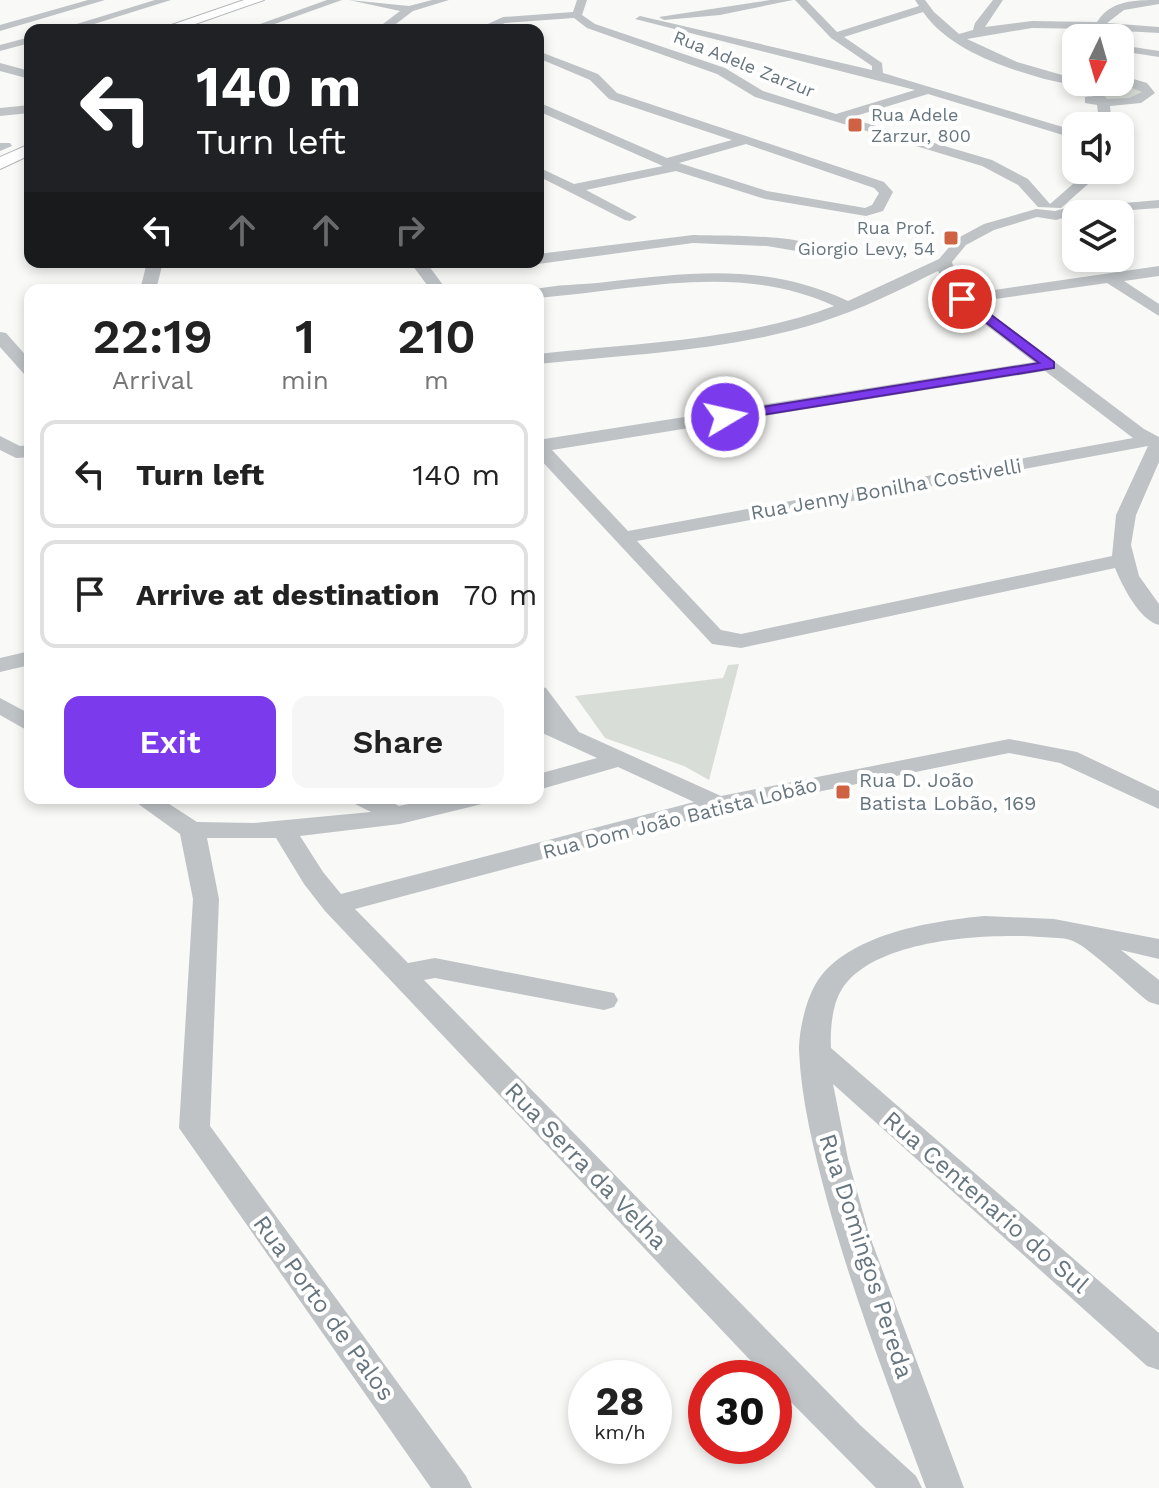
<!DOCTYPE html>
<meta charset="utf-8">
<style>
:root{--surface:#fff;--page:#f6f6f6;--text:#222;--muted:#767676;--line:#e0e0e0;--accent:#7c3aed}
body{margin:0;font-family:"Work Sans",sans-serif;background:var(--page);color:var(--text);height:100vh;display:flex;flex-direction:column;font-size:30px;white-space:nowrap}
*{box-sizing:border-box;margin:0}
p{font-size:26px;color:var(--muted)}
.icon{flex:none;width:44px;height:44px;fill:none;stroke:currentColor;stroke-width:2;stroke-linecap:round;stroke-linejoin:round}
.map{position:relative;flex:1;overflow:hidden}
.details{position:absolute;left:24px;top:284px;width:520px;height:520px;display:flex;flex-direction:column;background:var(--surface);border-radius:16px;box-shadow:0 4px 12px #0003}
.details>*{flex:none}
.banner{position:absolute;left:24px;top:24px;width:520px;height:244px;border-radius:16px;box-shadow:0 4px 12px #0003;background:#202124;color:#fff;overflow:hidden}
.needle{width:52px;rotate:185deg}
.buttons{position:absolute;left:1062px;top:24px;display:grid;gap:16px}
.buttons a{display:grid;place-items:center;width:72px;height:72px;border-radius:16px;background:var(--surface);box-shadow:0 4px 12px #0003;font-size:40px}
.speed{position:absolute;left:568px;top:1360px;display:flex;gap:16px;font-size:40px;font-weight:700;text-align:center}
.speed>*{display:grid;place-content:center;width:104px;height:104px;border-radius:50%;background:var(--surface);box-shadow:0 4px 12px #0003;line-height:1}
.speed small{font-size:20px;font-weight:400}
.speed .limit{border:12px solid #d22;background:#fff;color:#111}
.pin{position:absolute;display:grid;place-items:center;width:68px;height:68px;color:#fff;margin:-34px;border:4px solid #fff;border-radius:50%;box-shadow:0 2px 8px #0007}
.me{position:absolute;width:88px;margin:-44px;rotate:81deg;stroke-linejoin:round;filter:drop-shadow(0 0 6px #0008)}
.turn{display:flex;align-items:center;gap:28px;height:168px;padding:0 40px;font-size:36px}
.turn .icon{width:104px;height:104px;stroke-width:2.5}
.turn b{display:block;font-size:56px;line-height:68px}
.lanes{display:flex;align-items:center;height:76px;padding:0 40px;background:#0003;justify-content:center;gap:40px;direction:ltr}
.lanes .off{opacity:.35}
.eta{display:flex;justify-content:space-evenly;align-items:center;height:136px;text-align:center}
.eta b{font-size:48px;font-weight:600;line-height:56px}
.primary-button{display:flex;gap:16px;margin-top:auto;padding:16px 40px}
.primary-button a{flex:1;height:92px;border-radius:16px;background:var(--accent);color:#fff;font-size:32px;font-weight:600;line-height:92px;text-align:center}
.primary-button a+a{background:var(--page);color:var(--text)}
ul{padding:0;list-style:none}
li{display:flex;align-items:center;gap:24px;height:108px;margin:0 16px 12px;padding:0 24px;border:4px solid var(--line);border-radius:16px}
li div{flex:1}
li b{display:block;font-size:30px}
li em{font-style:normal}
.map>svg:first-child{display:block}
</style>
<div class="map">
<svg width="1159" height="1488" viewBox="0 0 1159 1488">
<rect width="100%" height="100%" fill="#f9f9f7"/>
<path fill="#d9ddd7" d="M1086,82H1118L1142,90L1143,94C1122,102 1097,103 1077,92V85Z
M739,664L709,780L684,766L605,738L575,696L723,678L728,665Z"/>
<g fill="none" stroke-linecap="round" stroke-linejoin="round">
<g stroke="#b3b7ba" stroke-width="2">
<path id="major" d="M244,0H264L178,30H157Z
M30,144V155L0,169V157Z"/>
</g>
<path fill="#bfc3c6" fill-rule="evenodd" d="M88,0H105L0,31V25Z
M155,0H171L75,30H57Z
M327,0H342L269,26L260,24Z
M349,0L409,6L432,0H449L413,11L388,30H375L400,11Z
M577,0H587L582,15L595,24L725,68L763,91L836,114L915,90L635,19L640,16L872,70V66L831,38L795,0H806L837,32L919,6L915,0H925L934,12L959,34L973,30L975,23L993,0H1003L985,27L1032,21L1097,22C1110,0 1136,0 1159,0V4L1124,10L1107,23L1159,27V33L1106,30L1103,38H1095V29L1032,28L967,39L1017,62L1076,79V82C1090,82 1099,87 1107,99L1129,98L1142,92L1117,82H1120V75L1147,83L1155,93L1141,103L1110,106L1112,126H1100L1097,105L1085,103V97H1093C1079,84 1059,83 1041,78C1000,66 949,49 923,12L844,37L882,63L883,73L1076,131V139L928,94L849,118L992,160L1028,179L1050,204L1089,170H1104L1061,208L1038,207L1018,185L982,166L755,97L717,74L587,28L574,18L505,23L490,30H475L503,17L573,12Z
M770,0H793L720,15L664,20L659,17Z
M30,37V43L0,51V45Z
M1120,45L1159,51V57L1120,51Z
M538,51L598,74L617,93L884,182L893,192L883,211L866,216L765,199L676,171L586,190L637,217L630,221L625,220L538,176V167L574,184L663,166L538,111V102L667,158L732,140L609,99L590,80L538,58ZM746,144L874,188L879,193L872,205L865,208L767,191L679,163Z
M0,63L30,71V79L0,71Z
M30,105V113L0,116V108Z
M0,143H10L12,146L0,151Z
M1159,200V208L1076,214L1056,220L1037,217L994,230L966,245L952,262L958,282L967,294L1159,266V276L1124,281L1159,304V316L1107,283L975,302L1144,429L1159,437V462L1136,515L1131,545L1139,576L1159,604V625C1139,620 1122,585 1115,568L741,648L712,644L538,457V440L1034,362L956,302L938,271C900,290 862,309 821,322C731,351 632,354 538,364V354C636,343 741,341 834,306C740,262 638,290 538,298V290H532C556,284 582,285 606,282C694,272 766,263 848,301L939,259L956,239L984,224L1036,209L1055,211L1066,208ZM1045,371L1133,438L628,531L552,450ZM1148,446L1116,515L1112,556L741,634L721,630L637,541Z
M693,235C720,236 803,234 822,249L814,254L767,246L693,243L538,264L532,262H538V254Z
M147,262H163L156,290H140Z
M410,262H426L443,285L458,287L460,290H312L320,285H427Z
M0,332L6,333L30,360V375L24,374L0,347Z
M0,436L20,446L30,445V457L16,458L0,450Z
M30,651V665L0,672V658Z
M538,686L546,688L579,732L721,796L1009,739L1077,752L1159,791V809L1060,763L1009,753L719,812L355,909L408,963L435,958L614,993L618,1000L614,1007L604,1010L435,978L424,980L860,1425L916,1476L922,1488H876L774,1385V1378H767L325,911L304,884L276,838H207L219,899L210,1126L466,1476L472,1488H431L179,1128L193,899L180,834L130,798H160L197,822L253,823L371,812L355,804L352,798H384L399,806L436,798H485L482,804L400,824L300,836L323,872L341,894L694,802L618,767L538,790V774L597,758L538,731V715L543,716L538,709Z
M0,698L30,714V732L0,715Z
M984,916L1054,919L1159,939V959L1121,950L1159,980V1005L1149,1002C1132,989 1090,948 1073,941C1064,937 1051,938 1042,937C990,933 874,938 842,989C832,1004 830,1031 831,1048L1159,1333V1370L1147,1366L833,1084L848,1159L869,1234L964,1488H926C891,1393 854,1298 827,1200C814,1151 801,1100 799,1050C799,1029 807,993 821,976C855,933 933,921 984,916Z"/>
<use href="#major" fill="#fff" fill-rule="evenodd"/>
</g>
<path fill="#7c3aed" stroke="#51269a" stroke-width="2" d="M958,296H966L1054,362V368L725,421L719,417L725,413L1039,363L958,301Z"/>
<g fill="#cf6242" stroke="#fff" stroke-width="3">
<rect x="847" y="117" width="16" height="16" rx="4"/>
<rect x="943" y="230" width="16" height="16" rx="4"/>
<rect x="835" y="784" width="16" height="16" rx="4"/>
</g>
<g text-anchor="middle" stroke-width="8" stroke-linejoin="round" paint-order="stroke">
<g font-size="18" fill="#67757e" stroke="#fff">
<text transform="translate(744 64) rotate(22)" y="6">Rua Adele Zarzur</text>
</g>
<g font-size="18" fill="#67757e" stroke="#fff" text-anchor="start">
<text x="871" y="121">Rua Adele<tspan x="871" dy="21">Zarzur, 800</tspan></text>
<text x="935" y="234" text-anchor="end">Rua Prof.<tspan x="935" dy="21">Giorgio Levy, 54</tspan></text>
</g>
<g font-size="20" fill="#67757e" stroke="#fff">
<text transform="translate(886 489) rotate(-10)" y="7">Rua Jenny Bonilha Costivelli</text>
<text transform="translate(680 818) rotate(-14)" y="7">Rua Dom João Batista Lobão</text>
</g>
<g font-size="20" fill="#67757e" stroke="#fff" text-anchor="start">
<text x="859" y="787">Rua D. João<tspan x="859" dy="23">Batista Lobão, 169</tspan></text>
</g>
<g font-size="24" fill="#67757e" stroke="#fff">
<text transform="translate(586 1166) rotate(46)" y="8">Rua Serra da Velha</text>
<text transform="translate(986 1202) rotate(41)" y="8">Rua Centenario do Sul</text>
<text transform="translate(866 1256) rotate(72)" y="8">Rua Domingos Pereda</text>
<text transform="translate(324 1308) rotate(54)" y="8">Rua Porto de Palos</text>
</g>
</g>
</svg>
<div class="buttons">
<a><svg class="needle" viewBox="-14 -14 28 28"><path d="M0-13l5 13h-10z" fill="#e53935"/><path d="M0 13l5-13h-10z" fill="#767676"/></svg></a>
<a><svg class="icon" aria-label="sound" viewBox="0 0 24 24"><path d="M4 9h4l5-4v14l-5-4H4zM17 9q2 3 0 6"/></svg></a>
<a><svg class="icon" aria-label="layers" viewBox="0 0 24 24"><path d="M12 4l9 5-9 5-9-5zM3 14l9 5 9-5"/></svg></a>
</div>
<div class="speed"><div>28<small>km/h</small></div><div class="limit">30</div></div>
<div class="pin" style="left:962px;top:299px;background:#d93025"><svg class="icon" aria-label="arrive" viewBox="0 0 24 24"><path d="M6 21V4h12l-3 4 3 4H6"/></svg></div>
<svg class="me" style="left:725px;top:417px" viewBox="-20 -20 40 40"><circle r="17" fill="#7c3aed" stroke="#fff" stroke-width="3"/><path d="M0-11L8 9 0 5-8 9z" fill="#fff"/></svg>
<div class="banner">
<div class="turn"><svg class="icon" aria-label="left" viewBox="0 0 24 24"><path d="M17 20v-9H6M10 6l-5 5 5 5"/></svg><div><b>140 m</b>Turn left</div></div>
<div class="lanes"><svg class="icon" aria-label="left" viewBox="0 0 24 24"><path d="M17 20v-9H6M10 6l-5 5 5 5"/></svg><svg class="icon off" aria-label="ahead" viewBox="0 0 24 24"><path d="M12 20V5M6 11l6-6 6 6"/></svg><svg class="icon off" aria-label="ahead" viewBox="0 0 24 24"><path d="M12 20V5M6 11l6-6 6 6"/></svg><svg class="icon off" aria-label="right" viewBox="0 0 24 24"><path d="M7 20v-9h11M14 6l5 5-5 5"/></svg></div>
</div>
<section class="details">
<div class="eta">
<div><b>22:19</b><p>Arrival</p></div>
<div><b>1</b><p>min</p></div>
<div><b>210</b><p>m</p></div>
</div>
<ul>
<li><svg class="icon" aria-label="left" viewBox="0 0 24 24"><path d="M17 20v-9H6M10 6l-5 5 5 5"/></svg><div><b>Turn left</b></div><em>140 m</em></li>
<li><svg class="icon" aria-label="arrive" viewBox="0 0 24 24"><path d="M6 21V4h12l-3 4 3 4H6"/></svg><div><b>Arrive at destination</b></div><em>70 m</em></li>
</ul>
<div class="primary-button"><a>Exit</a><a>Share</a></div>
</section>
</div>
